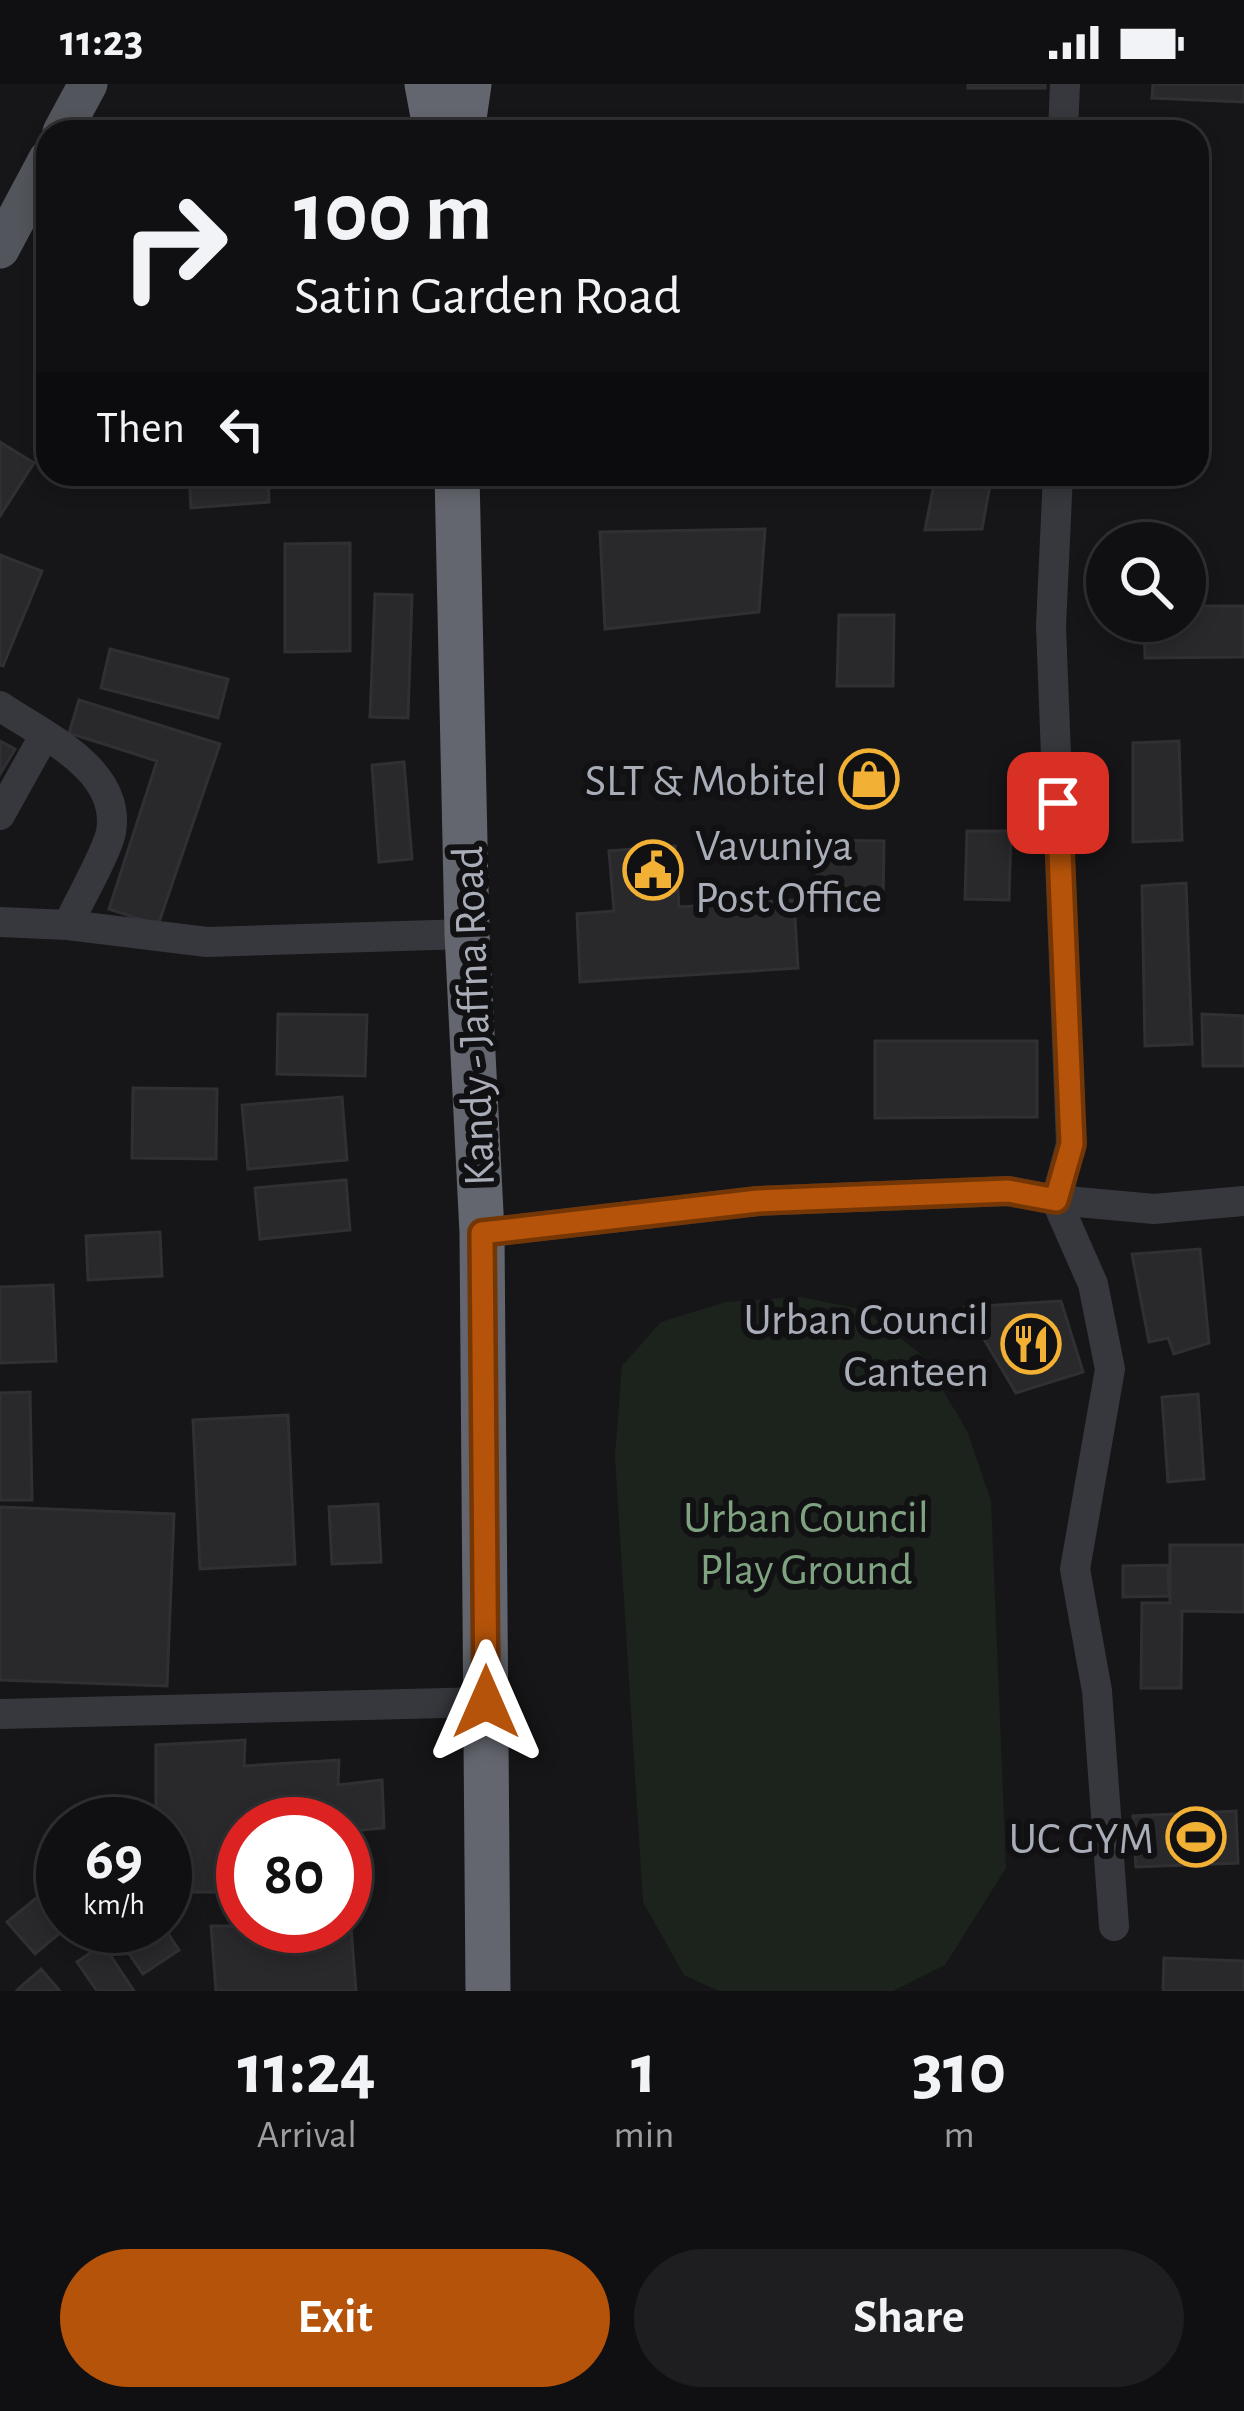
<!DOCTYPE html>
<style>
:root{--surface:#101012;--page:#1e1e20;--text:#f1f3f6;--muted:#9c9d9f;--line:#303032;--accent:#b45309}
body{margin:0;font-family:"Alegreya Sans",sans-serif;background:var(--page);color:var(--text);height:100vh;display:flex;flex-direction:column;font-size:45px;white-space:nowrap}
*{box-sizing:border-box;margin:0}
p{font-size:39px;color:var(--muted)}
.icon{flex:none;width:66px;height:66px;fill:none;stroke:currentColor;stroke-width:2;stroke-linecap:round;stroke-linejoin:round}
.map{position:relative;height:1907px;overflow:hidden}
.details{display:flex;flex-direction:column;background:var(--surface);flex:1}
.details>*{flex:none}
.guide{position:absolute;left:36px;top:36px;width:1173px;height:366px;border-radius:36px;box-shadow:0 6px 18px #0003,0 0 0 3px var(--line);background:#101012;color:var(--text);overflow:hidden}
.fabs{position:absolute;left:1086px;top:438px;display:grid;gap:24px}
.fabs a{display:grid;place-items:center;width:120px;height:120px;border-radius:50%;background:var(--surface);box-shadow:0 6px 18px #0003,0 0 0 3px var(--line);font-size:60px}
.speed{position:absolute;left:36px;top:1713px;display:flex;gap:24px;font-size:60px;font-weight:700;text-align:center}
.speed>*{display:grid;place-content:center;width:156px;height:156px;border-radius:50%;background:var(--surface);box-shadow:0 6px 18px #0003,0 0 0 3px var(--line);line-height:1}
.speed small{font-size:30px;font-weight:400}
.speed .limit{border:18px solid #d22;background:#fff;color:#111}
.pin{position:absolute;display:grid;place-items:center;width:102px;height:102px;color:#fff;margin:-51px;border-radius:24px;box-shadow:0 6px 18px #0006}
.me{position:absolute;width:132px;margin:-66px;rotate:0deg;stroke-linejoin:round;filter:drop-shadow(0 0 9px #0008)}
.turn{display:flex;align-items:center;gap:42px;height:252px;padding:0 60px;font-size:54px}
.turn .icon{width:156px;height:156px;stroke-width:2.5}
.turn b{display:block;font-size:84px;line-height:102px}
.then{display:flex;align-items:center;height:114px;padding:0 60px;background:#0003;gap:24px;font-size:45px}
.eta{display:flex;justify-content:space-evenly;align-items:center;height:204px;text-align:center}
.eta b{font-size:72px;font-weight:700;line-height:84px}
.cta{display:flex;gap:24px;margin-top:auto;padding:24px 60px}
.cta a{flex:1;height:138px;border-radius:72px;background:var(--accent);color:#fff;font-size:48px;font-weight:700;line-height:138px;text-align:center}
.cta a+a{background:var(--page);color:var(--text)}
.status{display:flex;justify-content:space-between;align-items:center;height:84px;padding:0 60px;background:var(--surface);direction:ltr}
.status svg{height:33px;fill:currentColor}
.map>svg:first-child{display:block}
</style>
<div class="status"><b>11:23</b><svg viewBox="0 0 49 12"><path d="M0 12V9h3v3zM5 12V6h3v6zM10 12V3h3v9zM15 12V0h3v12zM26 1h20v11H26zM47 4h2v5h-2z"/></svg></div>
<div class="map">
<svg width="1244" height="1907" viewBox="0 0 1244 1907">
<rect width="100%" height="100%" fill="#161618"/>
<path fill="#1c231d" d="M801,1213L864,1226L922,1271L967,1347L991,1417L1006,1784L945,1881L893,1907H719L684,1891L643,1818L615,1372L622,1282L661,1238L726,1218Z"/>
<path fill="#29292c" stroke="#303034" stroke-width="3" d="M968,0H1045V4H968Z
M1153,0H1244V18L1152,14Z
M874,36L968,38V48H874Z
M0,358L34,379L0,432Z
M189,390H268L269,418L191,424Z
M936,390H992L982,445L925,446Z
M1107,390H1184V398Z
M765,445L759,528L605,545L600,448Z
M350,459V567L285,568V460Z
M0,471L42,487L3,582L0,581Z
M375,510L412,511L408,634L370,633Z
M1185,522H1244V573L1145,574L1144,537H1185Z
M839,531H894L893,602H837Z
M110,565L228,595L218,634L101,604Z
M79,616L220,660L158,841L109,825L157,677L69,649Z
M0,657L15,665L0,690Z
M1179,657L1182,756L1133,758V659Z
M404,678L412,775L379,778L372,681Z
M967,747H1011L1009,816L965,815Z
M817,756L884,757L883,820L816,819Z
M675,762L679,823L794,816L798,884L580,898L577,830L614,827L609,767Z
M1186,799L1192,960L1145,962L1142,802Z
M278,930L367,931L365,992L277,990Z
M1202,930L1244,932V982H1203Z
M875,957H1037V1033L875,1034Z
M133,1004L217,1005L216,1075L132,1074Z
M342,1013L347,1076L248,1085L242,1021Z
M346,1096L350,1146L260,1155L255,1104Z
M160,1148L162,1192L88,1196L86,1152Z
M1200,1165L1209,1259L1174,1270L1168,1254L1149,1258L1132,1170Z
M53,1201L56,1277L0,1279V1203Z
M1061,1217L1083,1288L1016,1309L965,1223Z
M30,1308L32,1416H0V1309Z
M1198,1310L1204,1395L1168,1398L1162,1313Z
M288,1331L295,1480L200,1485L193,1336Z
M378,1420L381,1478L332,1480L329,1423Z
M0,1423L174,1430L167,1602L0,1596Z
M1170,1461H1244V1528L1182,1527L1181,1604H1141L1142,1519H1170Z
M1168,1481L1169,1512L1123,1513V1482Z
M245,1656L244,1682L339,1676L338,1701L382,1696L384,1744L351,1747L353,1810L345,1811V1740H243V1808H165V1740H156V1661Z
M1236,1727L1238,1779L1136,1783L1133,1732Z
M40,1811L67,1843L35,1870L7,1838Z
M345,1831H350L356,1907H216L211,1842H345Z
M110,1842H163L179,1866L143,1890Z
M103,1860L134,1907H97L77,1878Z
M1164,1874L1244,1877V1907H1163Z
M41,1885L60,1907H18L17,1906Z"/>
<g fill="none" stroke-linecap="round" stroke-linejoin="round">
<path stroke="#37383d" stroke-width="30" d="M1063,48L1065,0
M1058,390L1051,542L1071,1060L1056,1116L1093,1200L1110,1285L1075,1485L1097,1607L1114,1842
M0,622C42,651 122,685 111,748C106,771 78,818 68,841
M0,731L44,652
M0,838L68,841L207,858L467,850
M482,1149L758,1117L1008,1107L1056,1116L1154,1125L1244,1117
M0,1630L486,1618"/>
<path stroke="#53555c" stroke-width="39" d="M62,48L88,0
M0,165L48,75"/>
<path stroke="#63666e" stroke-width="45" d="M427,0L436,48
M462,48L469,0
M457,390L467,850L482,1149L488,1907"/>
</g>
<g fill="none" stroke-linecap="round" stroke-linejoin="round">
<g stroke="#753606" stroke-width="30">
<path id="route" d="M486,1618L482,1149L758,1117L1008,1107L1056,1116L1072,1060L1058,719"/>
</g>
<use href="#route" stroke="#b45309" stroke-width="21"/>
</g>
<defs>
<g id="shop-ring" transform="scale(3)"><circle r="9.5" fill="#111113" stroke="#f2b134" stroke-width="1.5"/><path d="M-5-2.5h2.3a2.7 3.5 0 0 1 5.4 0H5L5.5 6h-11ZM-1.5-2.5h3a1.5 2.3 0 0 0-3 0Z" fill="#f2b134"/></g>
<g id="civic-ring" transform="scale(3)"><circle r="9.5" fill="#111113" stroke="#f2b134" stroke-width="1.5"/><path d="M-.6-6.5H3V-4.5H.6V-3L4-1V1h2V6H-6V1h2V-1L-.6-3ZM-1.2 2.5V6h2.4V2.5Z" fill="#f2b134"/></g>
<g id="restaurant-ring" transform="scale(3)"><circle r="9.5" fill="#111113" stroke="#f2b134" stroke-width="1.5"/><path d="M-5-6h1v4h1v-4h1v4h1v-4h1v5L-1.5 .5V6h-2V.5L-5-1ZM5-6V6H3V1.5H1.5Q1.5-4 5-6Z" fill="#f2b134"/></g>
<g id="stadium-ring" transform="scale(3)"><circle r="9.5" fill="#111113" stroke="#f2b134" stroke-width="1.5"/><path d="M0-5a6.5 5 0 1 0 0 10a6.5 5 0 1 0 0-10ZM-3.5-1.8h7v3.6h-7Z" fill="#f2b134"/></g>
</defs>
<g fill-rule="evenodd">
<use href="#shop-ring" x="869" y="695"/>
<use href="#civic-ring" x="653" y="786"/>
<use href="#restaurant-ring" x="1031" y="1260"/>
<use href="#stadium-ring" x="1196" y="1753"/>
</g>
<g text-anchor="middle" stroke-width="12" stroke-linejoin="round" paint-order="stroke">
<g font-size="45" fill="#a8adb8" stroke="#111113" text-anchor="end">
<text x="827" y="711">SLT &amp; Mobitel</text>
<text x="695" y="776" text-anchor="start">Vavuniya<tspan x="695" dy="52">Post Office</tspan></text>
<text x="989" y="1250">Urban Council<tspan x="989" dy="52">Canteen</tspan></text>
<text x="1154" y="1769">UC GYM</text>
</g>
<g font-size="45" fill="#a8adb8" stroke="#111113">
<text transform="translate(472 932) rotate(-92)" y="16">Kandy - Jaffna Road</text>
</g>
<g font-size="45" fill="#7fa381" stroke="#111113">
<text x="806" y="1448">Urban Council<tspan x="806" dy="52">Play Ground</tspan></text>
</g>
</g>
</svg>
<div class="fabs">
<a><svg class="icon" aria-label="search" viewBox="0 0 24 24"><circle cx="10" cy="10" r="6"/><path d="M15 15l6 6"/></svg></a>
</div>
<div class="speed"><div>69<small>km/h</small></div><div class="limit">80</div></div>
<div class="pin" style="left:1058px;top:719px;background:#d93025"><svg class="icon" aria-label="arrive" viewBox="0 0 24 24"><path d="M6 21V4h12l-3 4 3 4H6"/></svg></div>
<svg class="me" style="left:486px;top:1618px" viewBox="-20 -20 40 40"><path d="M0-17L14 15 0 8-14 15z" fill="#b45309" stroke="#fff" stroke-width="4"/></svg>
<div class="guide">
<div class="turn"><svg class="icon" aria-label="right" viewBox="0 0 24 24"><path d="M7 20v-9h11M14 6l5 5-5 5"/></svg><div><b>100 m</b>Satin Garden Road</div></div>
<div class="then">Then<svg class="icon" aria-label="left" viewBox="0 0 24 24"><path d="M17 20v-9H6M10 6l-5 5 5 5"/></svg></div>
</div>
</div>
<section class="details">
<div class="eta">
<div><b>11:24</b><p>Arrival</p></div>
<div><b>1</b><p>min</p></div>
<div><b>310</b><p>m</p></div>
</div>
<div class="cta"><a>Exit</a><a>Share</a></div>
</section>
